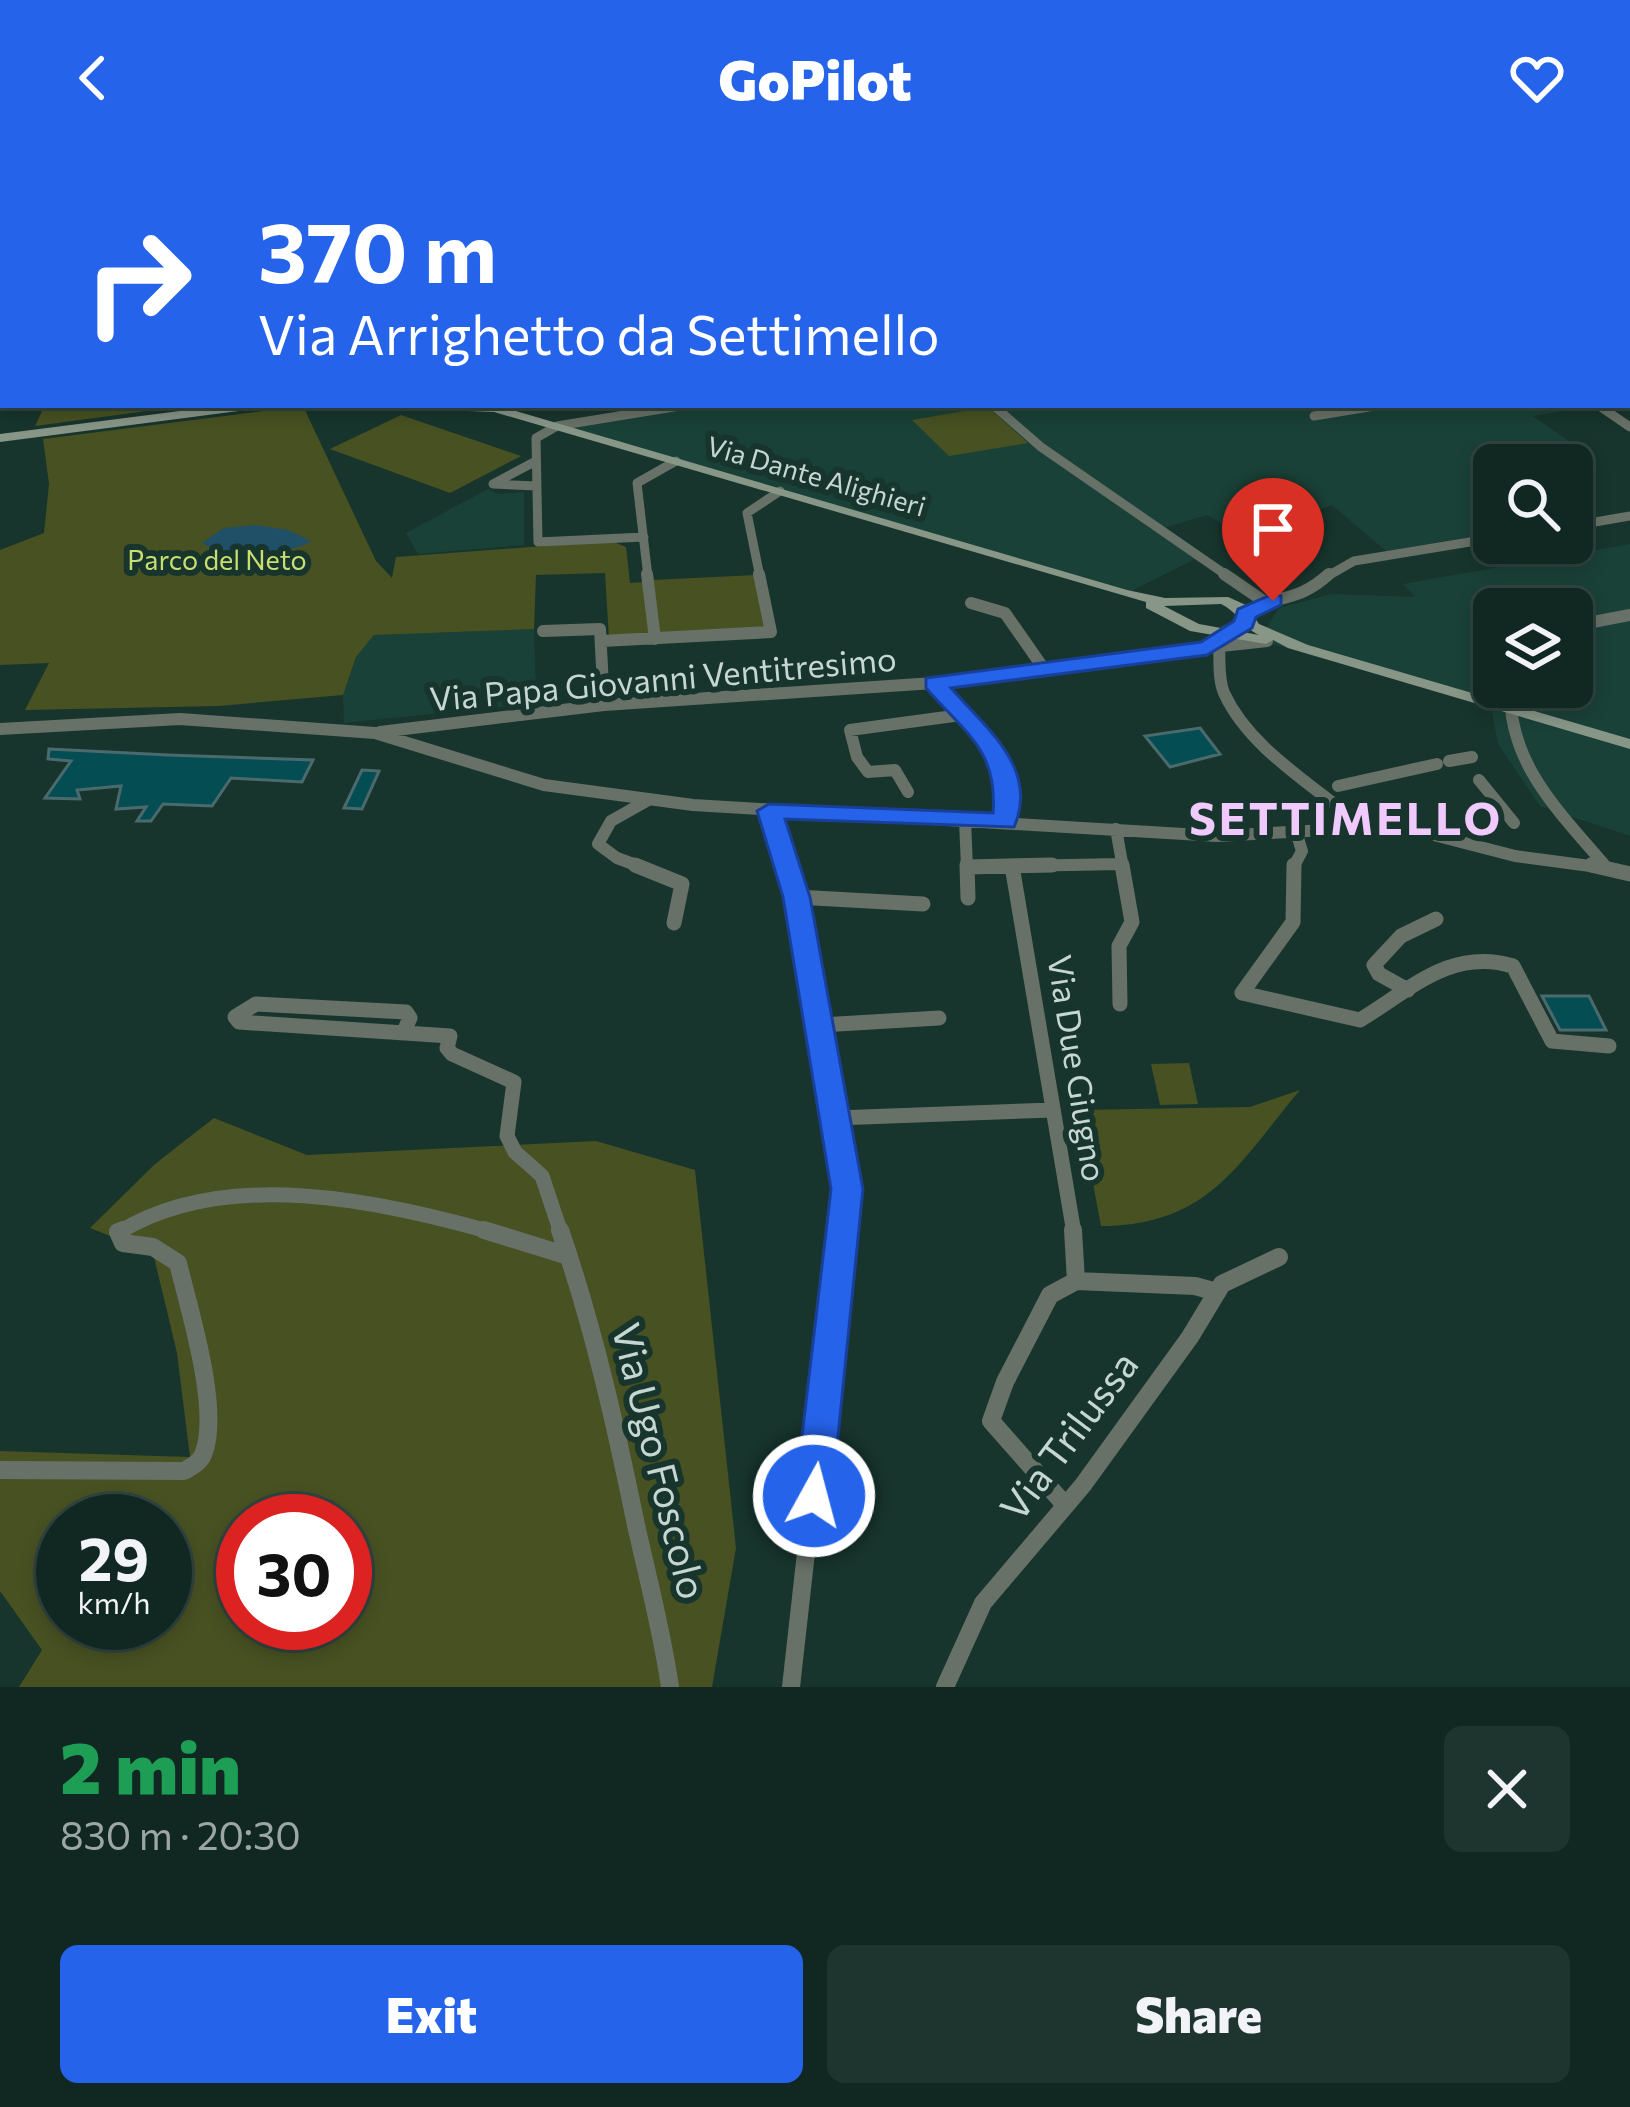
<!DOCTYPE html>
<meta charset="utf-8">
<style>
:root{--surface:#112822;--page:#1e342f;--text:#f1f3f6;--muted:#9ca6a5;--line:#304440;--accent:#2563eb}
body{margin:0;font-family:Commissioner,sans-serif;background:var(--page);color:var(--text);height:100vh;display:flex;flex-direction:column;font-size:45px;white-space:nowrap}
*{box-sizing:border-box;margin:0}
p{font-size:39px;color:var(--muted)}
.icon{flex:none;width:66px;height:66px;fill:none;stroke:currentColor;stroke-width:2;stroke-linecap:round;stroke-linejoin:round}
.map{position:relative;height:1531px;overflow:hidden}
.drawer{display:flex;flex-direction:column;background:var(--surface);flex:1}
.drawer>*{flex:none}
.top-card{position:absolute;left:0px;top:0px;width:1632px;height:252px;box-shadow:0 6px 18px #0003,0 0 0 3px var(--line);background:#2563eb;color:#fff;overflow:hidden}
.buttons{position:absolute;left:1473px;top:288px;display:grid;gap:24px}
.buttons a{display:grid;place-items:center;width:120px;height:120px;border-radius:18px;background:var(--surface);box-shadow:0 6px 18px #0003,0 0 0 3px var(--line);font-size:60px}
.speed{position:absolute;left:36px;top:1338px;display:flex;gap:24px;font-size:60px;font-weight:700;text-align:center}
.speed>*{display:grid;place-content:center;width:156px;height:156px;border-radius:50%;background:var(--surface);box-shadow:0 6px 18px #0003,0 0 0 3px var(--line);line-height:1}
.speed small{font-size:30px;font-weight:400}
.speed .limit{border:18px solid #d22;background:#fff;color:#111}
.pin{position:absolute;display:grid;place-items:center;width:102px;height:102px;color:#fff;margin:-123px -51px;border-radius:50% 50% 50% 0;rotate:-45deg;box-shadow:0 0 12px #0007}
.pin .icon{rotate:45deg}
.me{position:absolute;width:132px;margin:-66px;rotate:7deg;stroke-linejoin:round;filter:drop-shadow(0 0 9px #0008)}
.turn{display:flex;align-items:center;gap:42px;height:252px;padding:0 60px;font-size:54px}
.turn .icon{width:156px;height:156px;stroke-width:2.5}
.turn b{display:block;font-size:84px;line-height:102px}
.round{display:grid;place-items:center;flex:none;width:126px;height:126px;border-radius:18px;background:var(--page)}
.headline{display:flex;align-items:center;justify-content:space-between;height:204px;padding:0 60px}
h1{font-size:72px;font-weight:800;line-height:90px;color:#1e9e55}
.cta{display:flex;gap:24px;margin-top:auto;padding:24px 60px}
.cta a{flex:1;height:138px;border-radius:18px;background:var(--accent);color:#fff;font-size:48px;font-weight:800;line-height:138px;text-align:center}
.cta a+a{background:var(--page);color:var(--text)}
header{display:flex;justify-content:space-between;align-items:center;height:156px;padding:0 60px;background:var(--accent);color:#fff;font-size:54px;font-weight:800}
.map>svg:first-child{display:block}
</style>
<header><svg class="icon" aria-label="back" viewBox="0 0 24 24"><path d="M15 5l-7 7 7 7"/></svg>GoPilot<svg class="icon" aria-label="heart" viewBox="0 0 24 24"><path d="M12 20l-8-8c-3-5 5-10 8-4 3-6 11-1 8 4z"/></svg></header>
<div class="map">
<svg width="1630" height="1531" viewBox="0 0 1630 1531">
<rect width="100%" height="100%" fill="#17352d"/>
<path fill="#1a4137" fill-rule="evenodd" d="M333,0H1378L1384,3H390Z
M689,249H1601L1533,260L1596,304L1494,309V353L1485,354L1494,361V377L1386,395L1332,349L1246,381L1207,359L1157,374L1195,403L1125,438L557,270Z
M488,333L498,338L524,336V389L418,398L406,377Z
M1630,388V680L1540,650L1498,588L1491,551L1258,484L1279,452L1332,438L1416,441L1403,428ZM1494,453H1572V531H1494Z
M534,473L536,537L529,538L530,548L344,567L343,539L356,501L374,479Z"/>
<path fill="#485122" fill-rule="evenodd" d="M45,249H192L35,270Z
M303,250L376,405L392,422L396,401L611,385L626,391L630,427L645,426L650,481L609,483L605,417L536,419L534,473L374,479L356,501L343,539L218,550L25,554L49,507L0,509V394L44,377L49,328L43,283Z
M988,251L1028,287L949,300L912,264Z
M401,259L521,300L450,337L330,293Z
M756,419L767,472L659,479L652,424Z
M1189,907L1198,948L1160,949L1151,908Z
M1300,934C1237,1009 1209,1069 1101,1070L1079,954L1250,951Z
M214,962L307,999L596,985L695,1014L736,1392L712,1531H19L42,1494L0,1435V1295L190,1301L177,1197L153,1097L90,1072L155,1008ZM63,1365H165V1467H63ZM243,1365H345V1467H243Z"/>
<path fill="#205067" d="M256,369L288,374L311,385C289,400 224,402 202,387L224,372Z"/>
<path fill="#044d53" stroke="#4a6a6e" stroke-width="3" d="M1200,572L1220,598L1170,611L1145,580Z
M49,593L168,599L313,604L302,626L231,622L212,650L163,648L151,665H137L146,651L116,653L121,630L77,634L80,643L45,642L71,605L48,603Z
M362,614L379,615L362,653L344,652Z
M1542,840H1589L1606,874H1560Z"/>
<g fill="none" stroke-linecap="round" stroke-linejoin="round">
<path stroke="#687168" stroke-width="8" d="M1187,0L1191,3"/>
<path stroke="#687168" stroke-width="9" d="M993,249L1041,291L1229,421
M1598,249L1630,271
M1314,260L1381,249
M493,328L536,305
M493,328L536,330
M1572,370L1630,360
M644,381L538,386L536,282L557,270L686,249
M648,421L637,327L676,305
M760,421L747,357L780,335
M1326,421L1354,405L1494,382"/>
<path stroke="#687168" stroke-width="12" d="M647,418L655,483
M1224,418L1265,446
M971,447L1005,457L1044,513
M1246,457C1280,437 1297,447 1329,418
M1572,470L1630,459
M543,475L600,473L604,549
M602,485L771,476L759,418
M1219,490C1220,505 1218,523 1224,537C1250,594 1316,630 1361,670
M1212,491L1267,485
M934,527C976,573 1009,597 1005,665
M1510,531C1508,609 1560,656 1607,712
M0,573L180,563L375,577L544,629L693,649L1217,680L1399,670L1515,700L1605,712
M380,576L604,549L934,527L1206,492L1218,488L1226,475
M1449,605L1472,601
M1479,624L1514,667
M1338,630L1437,608
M908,636L895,614L868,616L857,601L850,574L961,559
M769,655L787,712
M965,664L967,712
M1116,673L1123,712
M968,711L1122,708
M644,712L617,702L598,688L611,665L650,643
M1293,712L1302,695L1297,679"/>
<path stroke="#687168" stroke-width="15" d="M635,709L682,728L674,767
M786,709L796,741L847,1033L842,1077
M967,709L968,742
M1294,709L1293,766L1242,837L1360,864C1410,834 1451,791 1513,810L1552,885L1609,890
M1591,709L1630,718
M1012,710L1074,1077
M968,711L1052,709
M796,741L923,748
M1408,834L1379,818L1374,809L1401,780L1436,763
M1120,848L1119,790L1132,766L1122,709
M821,869L939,862
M405,873L410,862L406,856L256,848L235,861L239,866L450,880L447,892L452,898L514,926L507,980L515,996L542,1020L561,1077
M836,962L1053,954
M118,1077C225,1010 380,1045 495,1077"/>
<path stroke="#687168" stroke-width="18" d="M484,1074L565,1099
M560,1074C594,1173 615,1267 636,1369C648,1423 662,1475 670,1531
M1076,1125L1195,1130L1217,1136
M0,1314L184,1315C193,1310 201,1306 204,1296C220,1251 189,1153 178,1107L153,1091L123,1087L118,1076L123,1074
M1065,1349L991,1265L1005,1226L1050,1139L1076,1125L1073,1074
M791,1531L842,1074
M945,1531L983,1447L1083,1329L1190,1181L1222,1128L1279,1101"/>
<path fill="#889688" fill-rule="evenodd" d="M353,0H374L370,3Z
M1630,80V87H1629V80Z
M227,249H260L254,253L0,286V278Z
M412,249H495L1127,434L1165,442L1228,441L1246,449L1259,468L1308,489L1630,583V593L1288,492L1273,484L1266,488L1190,475L1146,452V446L494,256L418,253ZM1221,448C1239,457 1242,471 1259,479L1199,468L1164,450Z"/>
<path fill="#b7cdb8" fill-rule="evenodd" d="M1387,0H1403L1406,3H1390Z
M1629,120H1630V129H1629Z"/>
<g stroke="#8ea39d" stroke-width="6">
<path id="rail" d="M907,3L933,0
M938,3L964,0"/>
</g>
<use href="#rail" stroke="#17352d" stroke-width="3" stroke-dasharray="8" stroke-linecap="butt"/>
</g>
<path fill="#2563eb" stroke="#184099" stroke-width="3" d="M1273,438L1281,440V449L1256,461L1252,472L1207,499L951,532C985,571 1040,613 1014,671L785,663L810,741L863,1033L832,1340L827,1352L814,1357L800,1352L795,1340L831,1033L783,741L757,655L769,648L993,657C998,594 965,577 926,532V522L1201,486L1234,465L1238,453Z"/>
<g text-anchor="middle" stroke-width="12" stroke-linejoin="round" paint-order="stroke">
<g font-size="27" fill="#c6d6d1" stroke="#17352d">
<text transform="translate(816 321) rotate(16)" y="9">Via Dante Alighieri</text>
</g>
<g font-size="27" fill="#c9de70" stroke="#17352d">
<text x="217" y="414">Parco del Neto</text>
</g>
<g font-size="33" fill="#c6d6d1" stroke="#17352d">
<text transform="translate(663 523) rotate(-5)" y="12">Via Papa Giovanni Ventitresimo</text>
<text transform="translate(1077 912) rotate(81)" y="12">Via Due Giugno</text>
</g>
<g font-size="39" fill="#c6d6d1" stroke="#17352d">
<text transform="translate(1069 1280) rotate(-53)" y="14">Via Trilussa</text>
<text transform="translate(659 1305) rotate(76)" y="14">Via Ugo Foscolo</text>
</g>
<g font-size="45" font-weight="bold" letter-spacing="3" fill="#f1cafd" stroke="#17352d">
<text x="1346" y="679">SETTIMELLO</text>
</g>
</g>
</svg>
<div class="buttons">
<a><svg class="icon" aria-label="search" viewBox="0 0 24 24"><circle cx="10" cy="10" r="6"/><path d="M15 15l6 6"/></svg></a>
<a><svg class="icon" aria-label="layers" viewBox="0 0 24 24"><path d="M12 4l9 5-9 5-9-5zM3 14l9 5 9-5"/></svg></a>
</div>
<div class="speed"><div>29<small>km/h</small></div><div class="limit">30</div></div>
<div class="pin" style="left:1273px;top:445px;background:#d93025"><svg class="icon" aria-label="arrive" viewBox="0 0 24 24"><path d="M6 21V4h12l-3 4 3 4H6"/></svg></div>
<svg class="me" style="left:814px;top:1340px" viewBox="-20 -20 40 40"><circle r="17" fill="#2563eb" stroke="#fff" stroke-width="3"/><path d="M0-11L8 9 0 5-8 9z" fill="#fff"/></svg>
<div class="top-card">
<div class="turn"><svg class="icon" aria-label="right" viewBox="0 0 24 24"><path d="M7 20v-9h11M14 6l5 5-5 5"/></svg><div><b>370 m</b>Via Arrighetto da Settimello</div></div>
</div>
</div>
<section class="drawer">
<div class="headline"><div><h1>2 min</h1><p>830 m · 20:30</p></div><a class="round"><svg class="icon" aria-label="close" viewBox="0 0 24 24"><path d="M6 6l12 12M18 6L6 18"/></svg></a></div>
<div class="cta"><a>Exit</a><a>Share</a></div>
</section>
